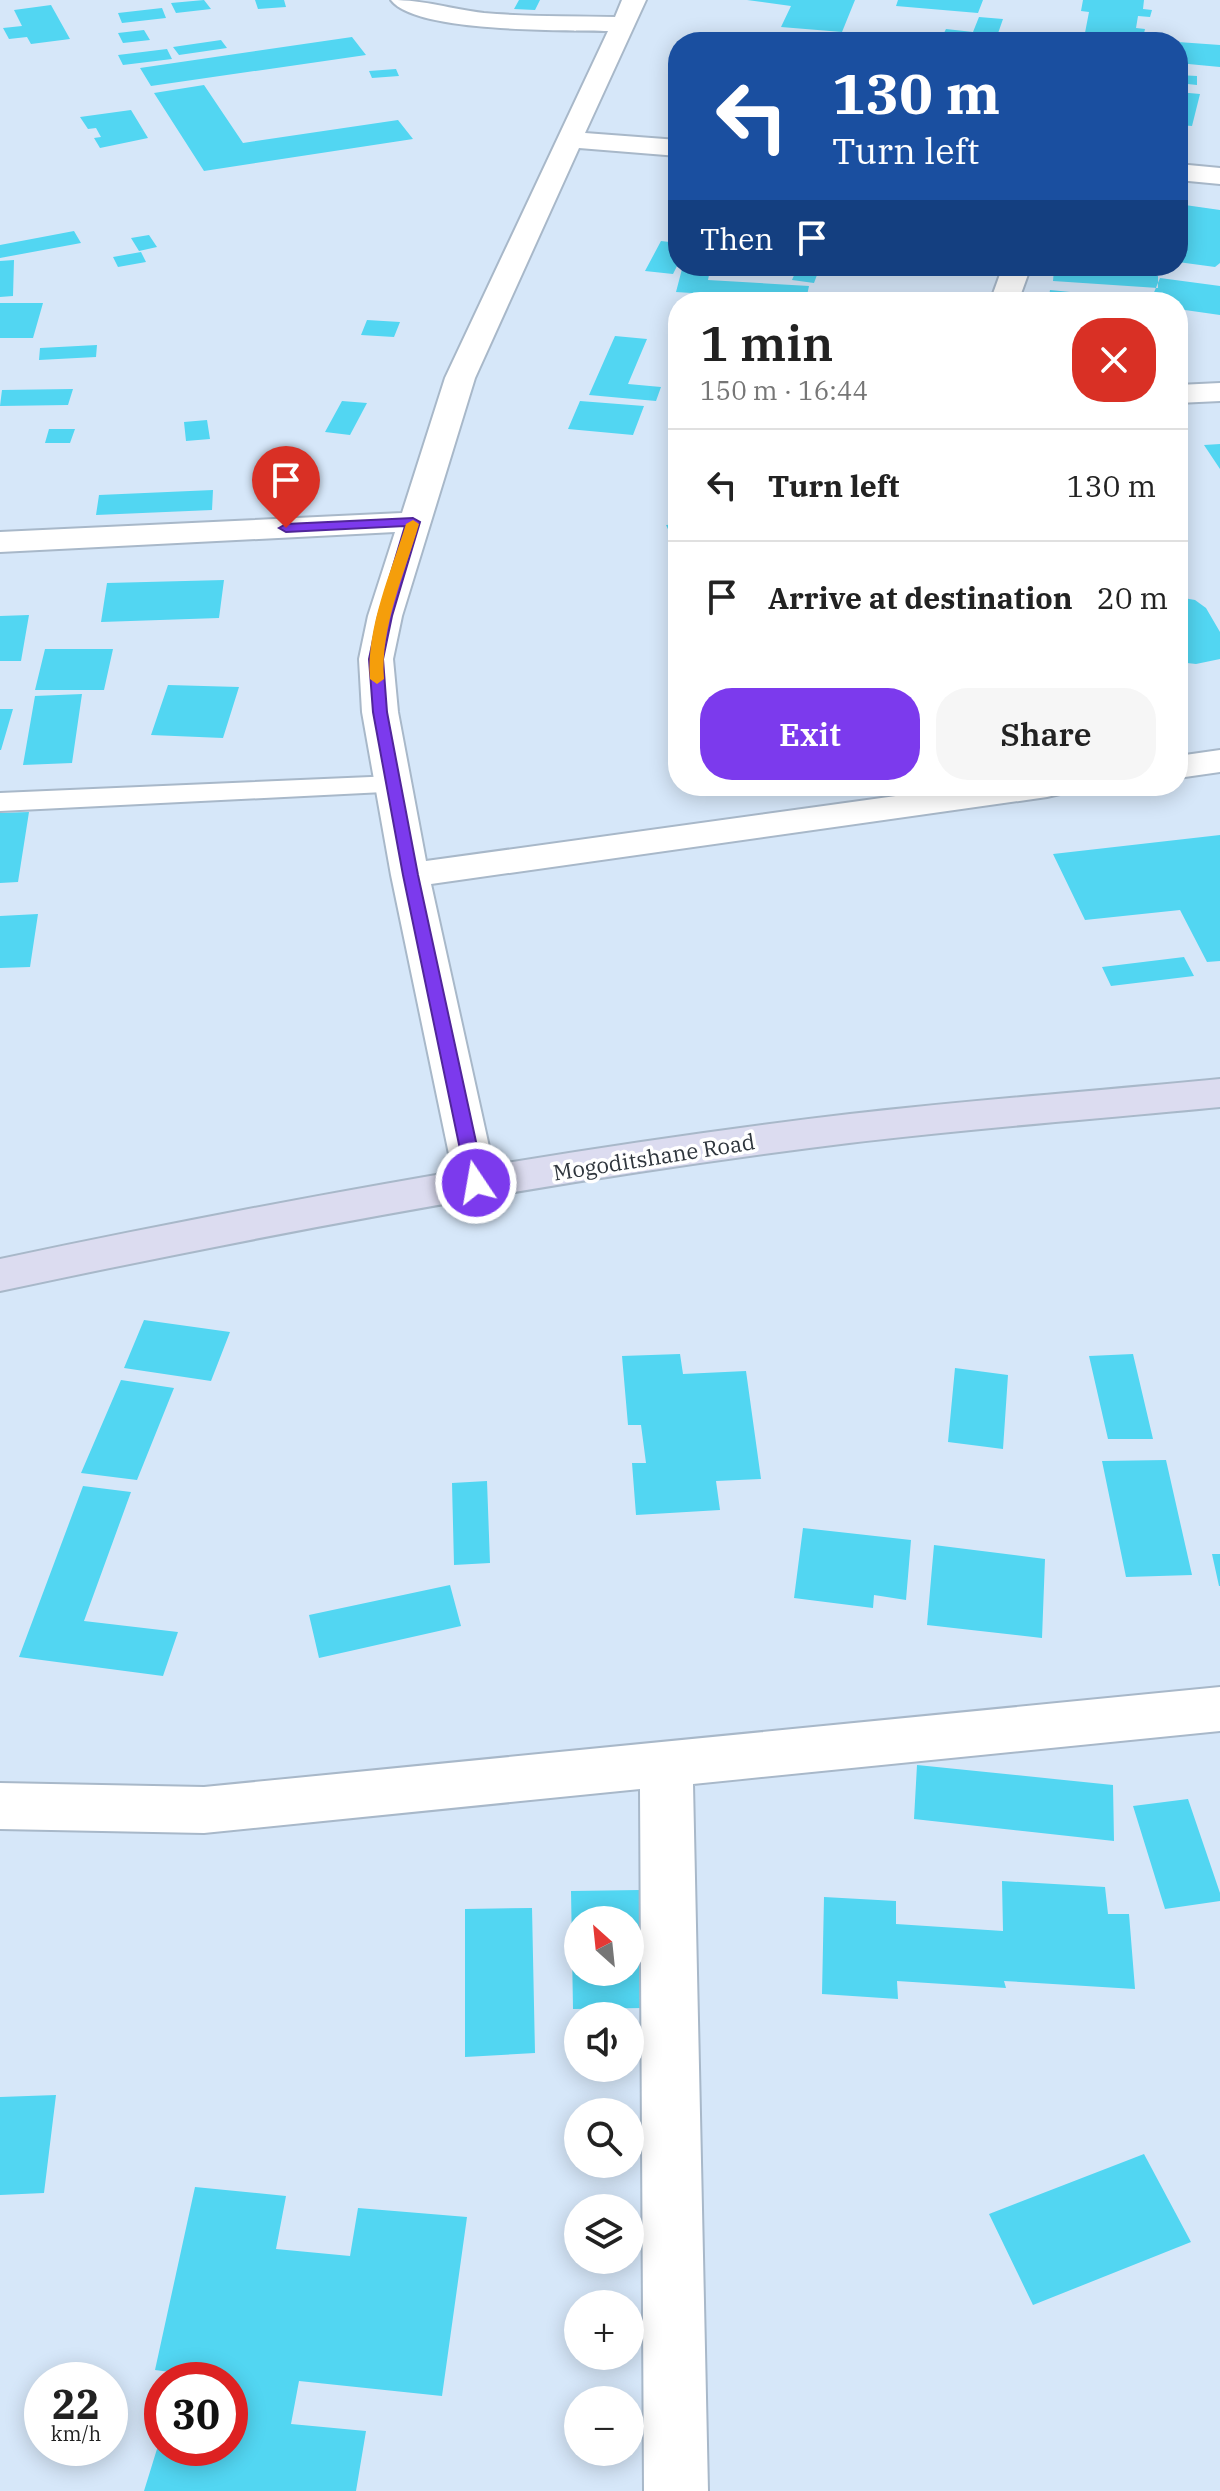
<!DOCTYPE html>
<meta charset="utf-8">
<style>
:root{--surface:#fff;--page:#f6f6f6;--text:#222;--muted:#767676;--line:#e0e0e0;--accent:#7c3aed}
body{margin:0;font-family:"IBM Plex Serif",serif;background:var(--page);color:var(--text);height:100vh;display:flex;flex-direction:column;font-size:30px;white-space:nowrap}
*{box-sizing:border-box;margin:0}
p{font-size:26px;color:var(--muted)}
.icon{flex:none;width:44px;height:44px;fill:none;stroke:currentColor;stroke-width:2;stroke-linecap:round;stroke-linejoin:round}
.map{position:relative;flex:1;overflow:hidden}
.drawer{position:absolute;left:668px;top:292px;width:520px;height:504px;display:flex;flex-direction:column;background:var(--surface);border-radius:32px;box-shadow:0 4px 20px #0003}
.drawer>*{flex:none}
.top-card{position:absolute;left:668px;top:32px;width:520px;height:244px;border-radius:32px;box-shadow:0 4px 20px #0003;background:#1a4fa0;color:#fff;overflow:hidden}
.needle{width:52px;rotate:333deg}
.fabs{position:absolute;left:564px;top:1906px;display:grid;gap:16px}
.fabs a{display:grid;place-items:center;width:80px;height:80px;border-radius:50%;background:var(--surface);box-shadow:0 4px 20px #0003;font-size:40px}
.speed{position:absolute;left:24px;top:2362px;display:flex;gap:16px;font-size:40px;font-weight:700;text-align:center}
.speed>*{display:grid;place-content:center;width:104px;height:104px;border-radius:50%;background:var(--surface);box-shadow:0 4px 20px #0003;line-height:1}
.speed small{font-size:20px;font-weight:400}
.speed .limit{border:12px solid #d22;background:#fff;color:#111}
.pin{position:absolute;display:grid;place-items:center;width:68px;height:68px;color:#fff;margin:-82px -34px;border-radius:50% 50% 50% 0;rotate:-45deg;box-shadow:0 0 8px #0007}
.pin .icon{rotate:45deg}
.me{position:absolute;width:88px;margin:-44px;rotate:348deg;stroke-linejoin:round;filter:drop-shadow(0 0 6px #0008)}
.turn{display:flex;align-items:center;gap:28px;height:168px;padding:0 32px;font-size:36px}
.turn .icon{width:104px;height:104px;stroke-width:2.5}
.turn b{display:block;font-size:56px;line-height:68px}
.then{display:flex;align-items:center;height:76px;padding:0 32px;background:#0003;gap:16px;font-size:30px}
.round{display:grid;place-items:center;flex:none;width:84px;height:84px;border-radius:32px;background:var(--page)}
.headline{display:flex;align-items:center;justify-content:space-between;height:136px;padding:0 32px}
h1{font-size:48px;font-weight:600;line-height:60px}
.primary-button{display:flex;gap:16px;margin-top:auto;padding:16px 32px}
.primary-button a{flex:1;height:92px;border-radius:32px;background:var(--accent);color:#fff;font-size:32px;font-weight:600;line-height:92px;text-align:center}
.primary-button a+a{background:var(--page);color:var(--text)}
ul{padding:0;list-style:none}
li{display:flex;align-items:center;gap:24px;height:112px;padding:0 32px;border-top:2px solid var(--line)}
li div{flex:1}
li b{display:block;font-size:30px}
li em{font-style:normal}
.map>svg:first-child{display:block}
</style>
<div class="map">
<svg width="1220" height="2491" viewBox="0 0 1220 2491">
<rect width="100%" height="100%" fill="#d6e7f9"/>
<path fill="#52d6f2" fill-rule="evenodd" d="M204,0L211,9L176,13L171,3Z
M255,0H284L286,7L258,9Z
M519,0H540L535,10L514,9Z
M747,0H855L842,32L781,27L791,6Z
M898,0H983L978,13L896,6Z
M1083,0H1144L1143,9L1152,10L1150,17L1138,16L1136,28L1145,29L1143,38H1133L1132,42L1087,41L1084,38L1089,12L1081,11Z
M51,5L70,39L31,44L27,37L9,39L3,28L22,26L14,10Z
M162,8L166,18L122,23L118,13Z
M979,17L1003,19L995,42L942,37L946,29L973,32Z
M144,30L150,40L123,43L118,33Z
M744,35L818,40V42H742Z
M829,36L878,40V42H827Z
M352,37L366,55L151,86L140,68Z
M221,40L227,48L179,55L173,47Z
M1178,42L1220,45V67L1178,63Z
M167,49L172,59L123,65L118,55Z
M396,69L399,76L372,78L369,71Z
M1178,75L1197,76V85L1178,83Z
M204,85L243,143L398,120L413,139L204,171L154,93Z
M1178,92L1200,94L1192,126L1178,125Z
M131,110L148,138L100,148L94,138L101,137L96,128L88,129L80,117Z
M1178,204L1220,210V263L1215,267L1178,262Z
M74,231L81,243L0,258V245Z
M149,235L157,247L139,251L131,238Z
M661,241L678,243V264L673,274L645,271Z
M141,252L146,262L118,267L113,257Z
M14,260L13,296L0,297V261Z
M682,269L710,270L708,280L809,286L806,300L676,292Z
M1054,269L1158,276V288L1053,281Z
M795,273L817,275L814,283L792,280Z
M1160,278L1220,286V315L1178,309V302H1150Z
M1050,290L1141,299L1140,302H1048Z
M0,303H43L33,338H0Z
M367,320L400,322L394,337L361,335Z
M615,336L647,339L628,384L661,387L656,401L589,395Z
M97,345L96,357L39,360L40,348Z
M73,389L68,405L0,406L2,390Z
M342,401L367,403L350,435L325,432Z
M580,401L644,406L633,435L568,429Z
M207,420L210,439L186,441L184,422Z
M49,429H75L70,443H45Z
M1220,444V469L1204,445Z
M213,490L212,510L96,515L99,495Z
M678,524V550L666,525Z
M224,580L219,618L101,622L107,583Z
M1178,597L1195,600L1206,608L1220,632V659L1196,664L1178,662Z
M29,615L21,661H0V616Z
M45,649H113L104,690H35Z
M168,685L239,687L223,738L151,735Z
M82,694L72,763L23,765L35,696Z
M0,709H13L1,750H0Z
M29,812L18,882L0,883V813Z
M1220,835V961L1207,962L1180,910L1085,920L1053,854Z
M38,914L30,967L0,968V916Z
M1184,957L1194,976L1111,986L1102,967Z
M144,1320L230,1332L211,1381L124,1368Z
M680,1354L683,1374L746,1371L761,1479L716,1481L720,1510L636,1515L632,1463H646L641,1425H628L622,1356Z
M1133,1354L1153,1439H1108L1089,1356Z
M955,1368L1008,1375L1003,1449L948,1442Z
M121,1380L174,1388L137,1480L81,1473Z
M1166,1460L1192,1575L1126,1577L1102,1461Z
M487,1481L490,1563L454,1565L452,1483Z
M83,1486L131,1492L84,1621L178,1632L163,1676L19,1657Z
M803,1528L911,1540L906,1600L874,1595L873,1608L794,1598Z
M934,1545L1045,1559L1042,1638L927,1625Z
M1212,1554H1220V1586H1219Z
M450,1585L461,1626L319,1658L309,1615Z
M917,1765L1113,1785L1114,1841L914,1819Z
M1188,1799L1220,1893V1901L1165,1909L1133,1806Z
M1002,1881L1105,1887L1108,1914H1129L1135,1989L1004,1981L1006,1988L897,1981L898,1999L822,1994L824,1897L896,1901V1924L1003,1931Z
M640,1890L644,2008L573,2009L571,1891ZM578,1920H630V1972H578Z
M532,1908L535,2053L465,2057V1909Z
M56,2095L44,2193L0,2195V2097Z
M1144,2154L1191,2242L1033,2305L989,2214Z
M195,2187L286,2196L276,2249L350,2256L358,2208L467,2217L442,2396L299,2381L291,2424L366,2431L356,2491H144L161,2436L162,2448H230V2380L155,2370Z"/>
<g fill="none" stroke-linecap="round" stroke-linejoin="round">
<g stroke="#a8b8c9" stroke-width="4">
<path id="lane" d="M394,776L404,779L409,785L404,791L0,811V793Z"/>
</g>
<g stroke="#a8b8c9" stroke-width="4">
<path id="street" d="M391,0C426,0 450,9 484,13C527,17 571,16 615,17L622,0H646L585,133L678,140V156L579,148L475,378L402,616L393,659L398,712L426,861L968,786H1065L1060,794L1047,797L431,884L497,1183L491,1194L476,1198L461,1194L455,1183L391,875L362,712L359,659L368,616L395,532L0,552V532L402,513L445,378L608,31C567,30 415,33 391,0Z
M1178,164L1220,168V184L1178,180Z
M1003,266H1031L1018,302H990Z
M1220,383V401L1178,403V385Z
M1220,750V772L1178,778V756Z
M1220,1687V1731L693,1784L708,2491H644L640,1789L204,1833L0,1829V1783L204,1787Z"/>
</g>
<g stroke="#a8b8c9" stroke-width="4">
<path id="secondary" d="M1220,1079V1107C1096,1119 973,1128 849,1143C564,1178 281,1231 0,1291V1259C281,1200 564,1148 850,1114C973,1100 1097,1091 1220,1079Z"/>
</g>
<use href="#lane" fill="#fff" fill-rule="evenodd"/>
<use href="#street" fill="#fff" fill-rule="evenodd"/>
<use href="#secondary" fill="#dcdcf0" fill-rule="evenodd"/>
</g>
<path fill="#7c3aed" stroke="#51269a" stroke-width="2" d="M413,518L420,522L392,616L383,659L387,712L418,875L485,1183L476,1189L467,1183L403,875L373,712L369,659L378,616L405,526L286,532L279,528L286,524Z"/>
<path fill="#f59e0b" d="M413,520L419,524C405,573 380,627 384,679L377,684L370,679C366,627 391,573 406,524Z"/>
<g text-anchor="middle" stroke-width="7" stroke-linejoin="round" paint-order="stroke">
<g font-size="22" fill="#2e353c" stroke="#fff">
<text transform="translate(654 1157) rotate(-9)" y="8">Mogoditshane Road</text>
</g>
</g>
</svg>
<div class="fabs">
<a><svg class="needle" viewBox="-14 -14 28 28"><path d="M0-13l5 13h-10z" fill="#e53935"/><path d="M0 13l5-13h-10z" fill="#767676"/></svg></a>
<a><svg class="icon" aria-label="sound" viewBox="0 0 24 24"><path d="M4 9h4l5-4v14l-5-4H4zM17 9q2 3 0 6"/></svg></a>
<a><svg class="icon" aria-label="search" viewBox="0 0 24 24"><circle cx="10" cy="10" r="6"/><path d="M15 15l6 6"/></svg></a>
<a><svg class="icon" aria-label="layers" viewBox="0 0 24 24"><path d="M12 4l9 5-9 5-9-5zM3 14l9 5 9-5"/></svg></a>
<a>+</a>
<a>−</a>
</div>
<div class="speed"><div>22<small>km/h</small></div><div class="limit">30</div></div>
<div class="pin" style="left:286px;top:528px;background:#d93025"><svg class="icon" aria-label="arrive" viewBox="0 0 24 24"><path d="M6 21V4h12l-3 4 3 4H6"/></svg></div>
<svg class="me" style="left:476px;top:1183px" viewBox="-20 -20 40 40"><circle r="17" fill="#7c3aed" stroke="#fff" stroke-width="3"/><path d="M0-11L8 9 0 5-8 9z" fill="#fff"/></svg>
<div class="top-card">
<div class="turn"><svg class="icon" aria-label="left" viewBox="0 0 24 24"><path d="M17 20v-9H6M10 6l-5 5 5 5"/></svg><div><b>130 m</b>Turn left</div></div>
<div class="then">Then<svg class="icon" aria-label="arrive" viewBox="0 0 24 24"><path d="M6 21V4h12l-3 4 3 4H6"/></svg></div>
</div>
<section class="drawer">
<div class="headline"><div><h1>1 min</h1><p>150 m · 16:44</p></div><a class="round" style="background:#d93025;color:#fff"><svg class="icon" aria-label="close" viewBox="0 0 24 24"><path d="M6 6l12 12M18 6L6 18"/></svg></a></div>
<ul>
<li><svg class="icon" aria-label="left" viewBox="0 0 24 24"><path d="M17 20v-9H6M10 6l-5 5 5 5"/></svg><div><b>Turn left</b></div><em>130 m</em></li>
<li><svg class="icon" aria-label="arrive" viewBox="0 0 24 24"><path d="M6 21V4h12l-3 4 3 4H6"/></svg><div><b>Arrive at destination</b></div><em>20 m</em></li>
</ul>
<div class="primary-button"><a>Exit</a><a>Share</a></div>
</section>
</div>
